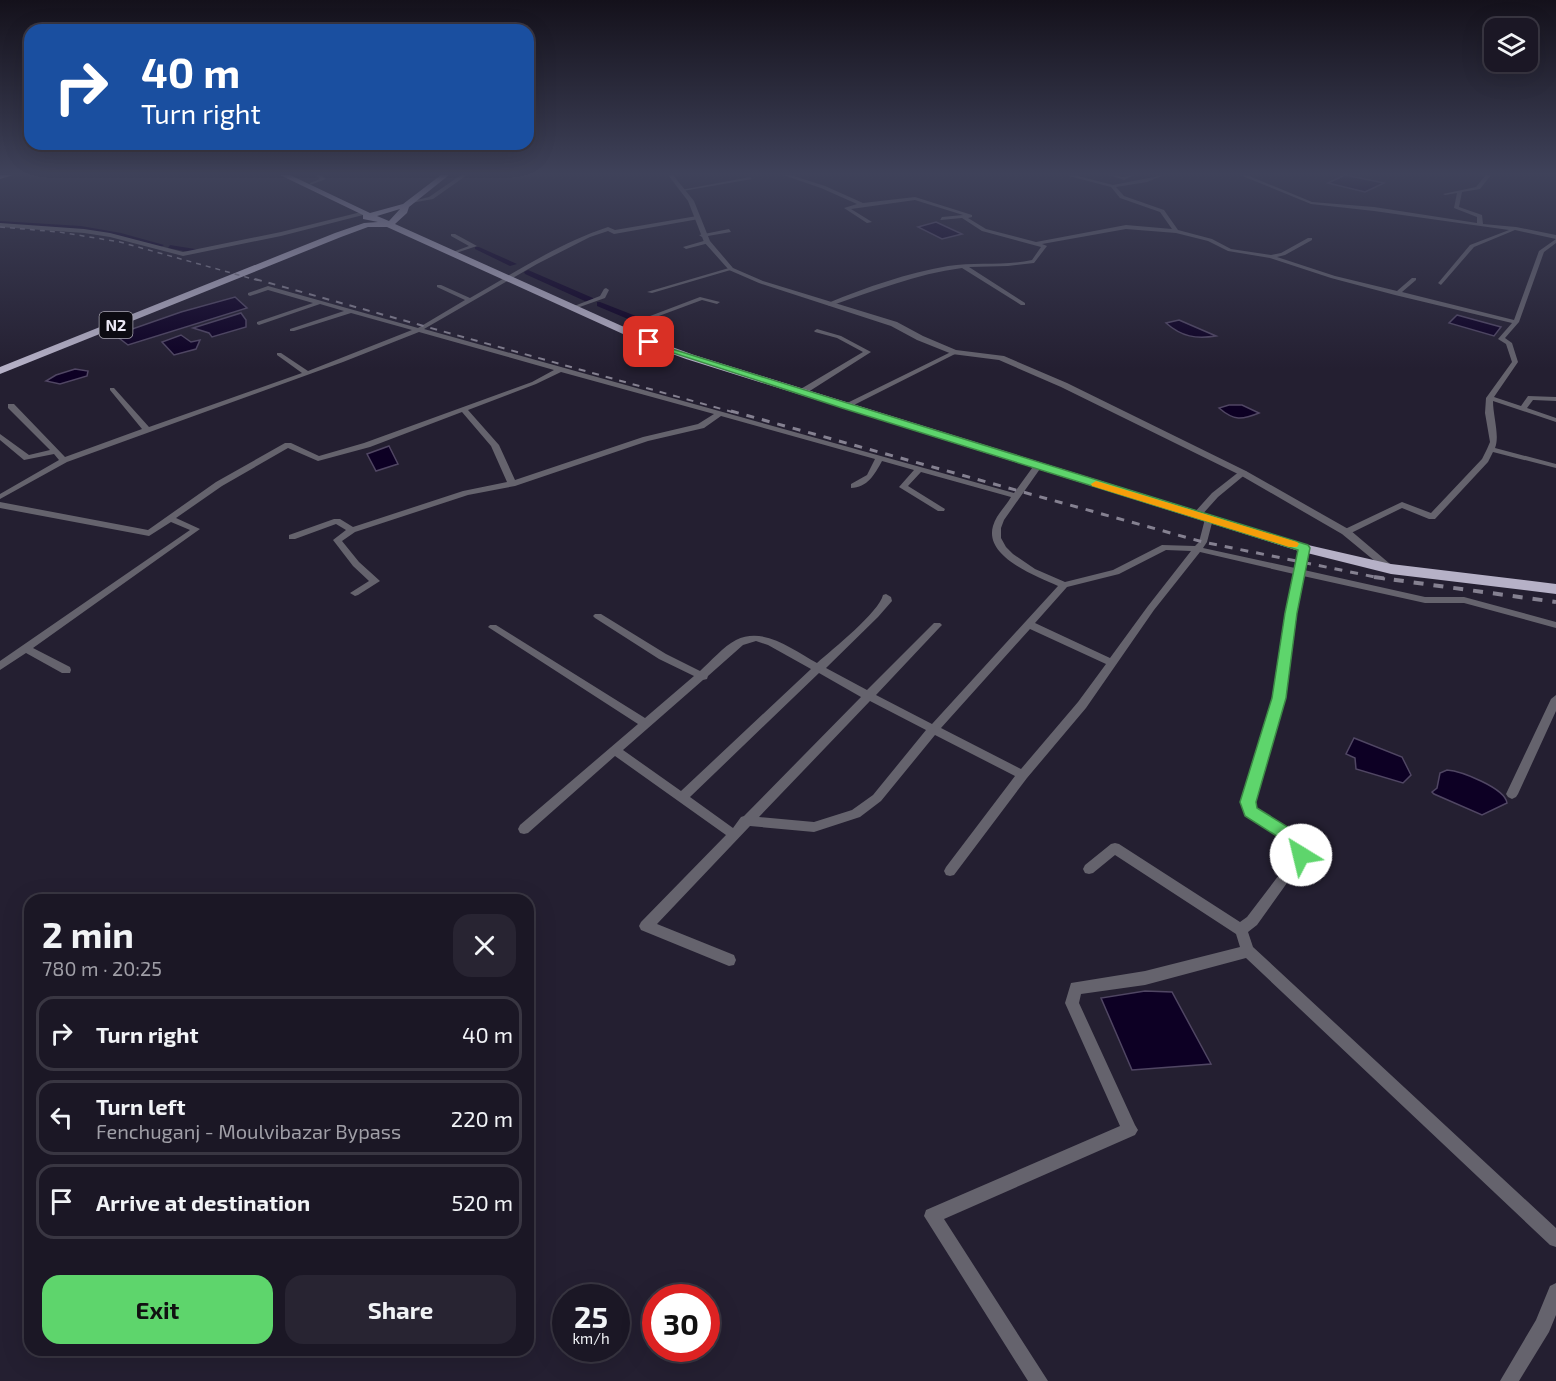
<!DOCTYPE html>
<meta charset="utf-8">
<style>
:root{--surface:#1b1725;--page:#282432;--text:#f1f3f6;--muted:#a09fa7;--line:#393642;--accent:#5ed56c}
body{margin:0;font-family:"Exo 2",sans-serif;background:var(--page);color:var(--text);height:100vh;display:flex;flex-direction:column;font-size:22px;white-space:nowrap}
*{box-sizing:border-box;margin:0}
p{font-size:20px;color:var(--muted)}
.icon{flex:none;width:33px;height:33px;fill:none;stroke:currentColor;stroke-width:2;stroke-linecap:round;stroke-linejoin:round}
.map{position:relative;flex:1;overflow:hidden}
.side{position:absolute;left:24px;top:894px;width:510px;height:462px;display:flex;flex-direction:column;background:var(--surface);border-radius:18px;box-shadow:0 6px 24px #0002,0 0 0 2px var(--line)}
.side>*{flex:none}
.guide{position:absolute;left:24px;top:24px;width:510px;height:126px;border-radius:18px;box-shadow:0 6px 24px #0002,0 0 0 2px var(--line);background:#1a4fa0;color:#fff;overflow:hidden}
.controls{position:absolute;left:1484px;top:18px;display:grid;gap:12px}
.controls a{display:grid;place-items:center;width:54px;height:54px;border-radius:12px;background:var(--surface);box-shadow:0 6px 24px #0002,0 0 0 2px var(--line);font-size:30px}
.speed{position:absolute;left:552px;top:1284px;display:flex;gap:12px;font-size:30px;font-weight:700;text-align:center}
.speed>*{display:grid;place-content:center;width:78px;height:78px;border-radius:50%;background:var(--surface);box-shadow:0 6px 24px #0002,0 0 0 2px var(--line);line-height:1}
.speed small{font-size:15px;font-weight:400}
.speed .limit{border:9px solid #d22;background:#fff;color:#111}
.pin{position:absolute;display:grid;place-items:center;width:51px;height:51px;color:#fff;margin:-26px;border-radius:12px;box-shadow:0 3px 9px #0006}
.me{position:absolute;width:66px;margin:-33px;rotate:324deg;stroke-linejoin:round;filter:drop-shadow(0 0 4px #0008)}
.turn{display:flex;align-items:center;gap:21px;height:126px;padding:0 18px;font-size:27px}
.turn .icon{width:78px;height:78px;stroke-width:2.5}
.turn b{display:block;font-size:42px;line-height:51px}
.round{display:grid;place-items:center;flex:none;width:63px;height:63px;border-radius:18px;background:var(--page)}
.headline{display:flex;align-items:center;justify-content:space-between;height:102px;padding:0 18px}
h1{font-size:36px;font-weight:700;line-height:45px}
.primary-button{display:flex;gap:12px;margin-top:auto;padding:12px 18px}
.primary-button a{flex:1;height:69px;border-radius:18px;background:var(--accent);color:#111;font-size:24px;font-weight:700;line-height:69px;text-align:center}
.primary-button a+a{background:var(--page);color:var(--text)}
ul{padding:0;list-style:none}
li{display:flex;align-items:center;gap:18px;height:75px;margin:0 12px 9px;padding:0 6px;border:3px solid var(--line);border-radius:18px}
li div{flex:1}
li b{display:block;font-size:22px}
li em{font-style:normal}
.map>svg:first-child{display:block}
</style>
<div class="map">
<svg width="1556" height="1381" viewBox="0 0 1556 1381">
<rect width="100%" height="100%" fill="#241f31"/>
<path fill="#0d0024" stroke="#504663" stroke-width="1.5" d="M1345,175L1384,183L1365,192L1328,183Z
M936,222L962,234L942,239L918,227Z
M235,297L247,308L128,345L115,335L181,312Z
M241,313L246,320V327L212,337L209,333L193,328Z
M1457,315L1501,327L1494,336L1449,323Z
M1179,320L1216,336C1196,339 1182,337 1166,323Z
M181,335L191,342L200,340L196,349L174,355L162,342Z
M75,369L88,371L87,376L60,384L46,381L56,375Z
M1229,405H1242L1259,413C1242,420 1234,421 1219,408Z
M389,446L398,464L376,471L367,454Z
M1354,738L1402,757L1411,775L1403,783L1356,769L1355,758L1346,754Z
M1447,770C1461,771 1505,788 1507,803L1482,815L1434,794L1432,792L1437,788L1440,773Z
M1145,991L1172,992L1211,1064L1132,1070L1101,998Z"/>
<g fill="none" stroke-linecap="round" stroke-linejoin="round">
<path fill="#0d0024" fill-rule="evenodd" d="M0,221L81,226L121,233L164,245L161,247L81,230L0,225Z
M170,245L195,249L199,251L195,253L168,248Z
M475,247H479L517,264L510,266L475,249Z
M528,270L593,298L594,300L587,302L525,274L524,272Z
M600,302L641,318L642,320L635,322L597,306V302Z"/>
<path fill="#65636d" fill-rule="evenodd" d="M315,175H321L326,179L310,185V183L320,179Z
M461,175H467L433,199L411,203L409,202L429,197Z
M783,175H791L825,186L863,203L915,197L972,215V217L968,218L986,229L1036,242L1126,225L1172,229L1160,212L1120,198L1111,187L1069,176L1074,175L1113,185L1164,175L1147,182L1116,187L1124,196L1164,210L1178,230L1212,239L1231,249L1271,255L1281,253L1308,238H1312V240L1285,255L1277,257L1335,276L1397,291L1412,278H1416V280L1402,292L1514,320L1539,251L1556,239L1515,230L1474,247L1441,285L1438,283L1439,282L1470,245L1509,230L1374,211L1311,204L1240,175H1247L1312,202L1374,207L1477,223V217L1454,208L1457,193L1445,195L1443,194L1476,187L1486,175H1491L1480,189L1462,192L1459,207L1482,215L1483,224L1516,227L1556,235V243L1544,252L1519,322L1505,338L1512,343L1518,362L1494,397L1521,406L1528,396L1556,397V401L1533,400L1527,408L1556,418V422L1493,401C1493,416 1500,436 1495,448L1556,464V468L1493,452L1488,462L1435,519H1429L1402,508L1349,534H1343V530L1402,502L1431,513L1482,459L1487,449L1490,442L1485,413L1486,398L1512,362L1506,344L1498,339L1512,323L1395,295L1331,278L1270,258L1228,251L1208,241L1176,233L1126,229L1042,244L1047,246L1034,263L1008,266L969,267L1025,303V305H1021L962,268C916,274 874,291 830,306L828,305V303C867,287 907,273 948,266C976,262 1005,266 1032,260L1041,247L982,231L962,218L940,220L942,217L963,215L915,200L851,209L872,222L867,223L844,208L857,204L821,188Z
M1109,175L1124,177L1134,175L1124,180Z
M750,177L752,179L683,191L681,190Z
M697,216L699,219L614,234L608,231L590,237L537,264L424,329L1014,493L1035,464H1041L1042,466L1004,520L1001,528V538L1006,547L1013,554L1035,569L1065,582L1113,570L1162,545L1195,546L1199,542L1205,519L1209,516L1213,519L1207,542L1203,548L1295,568L1300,548L1304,545L1308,548L1304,570L1425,597H1464L1556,622V628L1464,603H1425L1303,576L1296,613L1284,698L1254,802L1255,809L1303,838L1307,855L1257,925L1248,932L1253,947L1556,1228V1247L1550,1245L1246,958L1145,985L1081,994L1079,1003L1135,1125L1138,1130L1135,1135L944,1219L1048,1381H1028L924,1216L926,1210L1120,1126L1065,1003L1071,983L1145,971L1240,947L1236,934L1115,855L1093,873L1089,874L1085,873L1083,869L1085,865L1111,844L1115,843L1119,844L1240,922L1247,917L1295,854L1293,845L1246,815L1242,802L1274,698L1286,613L1294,574L1200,552L1154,610L1086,708L1027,778L954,875L950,876L946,875L944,871L946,867L1015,776L935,735L881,801L860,817L814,832L750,826L657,924L734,955L736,960L734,965L729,966L641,930L639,926L641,922L726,835L615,756L528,833L524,834L520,833L518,829L520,825L638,724L488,627L490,625H496L645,718L694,676L659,659L595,618L593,616L595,614H601L666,654L700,671C710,662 724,646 736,640C764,626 793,650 817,663C833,649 879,612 883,595L886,594L891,597L892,601L878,617L826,668L867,690L934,623H940L942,625L940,627L876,695L932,724L1058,586C1036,576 984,557 993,526C996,515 1006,506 1011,497L921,472L908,486L945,509L944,511H938L899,487L914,470L882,461C875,474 867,488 851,488V484L867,475L875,459L721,416L704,428L648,441L515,486L468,495L355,532L342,541L359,562L380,581L358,595L355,596L350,593L369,581L353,566L333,540L346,530L336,524L295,539H289V535L334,519H340L353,527L463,491L507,482L491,446L462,412L370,447L318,461L288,448L222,486L176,518L200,529L33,648L70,667L71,670L70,673H62L26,653L0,670V661L190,530L171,522L149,536L0,508V502L148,530L216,482L285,443H291L319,456L364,443L532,382L554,370L419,332L343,362L67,462L0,499V494L59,460L54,454L24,460L0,440V434L29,455L50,450L8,408V404H14L65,457L142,429L110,390V388H114L149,427L302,373L277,355V353H281L308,371L412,330L351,313L294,331H290V329L344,311L320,304L259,325L257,324V322L313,303L268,290L250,296L248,295V293L268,286L418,328L465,300L437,287V285H441L470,298C514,273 559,243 608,227L615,230ZM561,372L714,414L698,424L643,437L515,480L499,445L468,410L536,384ZM1166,550L1191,551L1148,606L1110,658L1035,623L1067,587L1119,574ZM1030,629L1106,664L1078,702L1021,769L941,728ZM756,641L768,645L811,669L681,791L623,750L703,680L707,679L708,676L743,645ZM819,673L861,697L744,816L741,817L733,828L690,797ZM870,701L926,730L873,795L852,810L814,822L759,817Z
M729,229L731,232L702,237L699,235Z
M451,234H455L477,246L450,255V253L469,246L451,236Z
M707,240L709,243L686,249L683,247Z
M729,268L734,269L652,293L647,292Z
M606,288L609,290L605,298L574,309L569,308L600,296L604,289Z
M700,297L720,302L717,304L702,300L621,330L616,329Z
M817,329L841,336L871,352L805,394H799V390L863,352L837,338L815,332L814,331Z
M955,350L958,352L957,353L848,408L841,406Z
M1240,471H1246L1247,473L1218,497L1200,517H1194V513L1212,493Z
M1556,695V711L1518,794L1516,797L1512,799L1508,797L1506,794L1551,699Z
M1556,1283V1315L1549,1332L1519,1381H1500L1536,1320L1550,1286Z"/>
<path fill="#65636d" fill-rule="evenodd" d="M668,175H673L694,201L710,241L733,268L763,281L897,322L923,336L956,350L1004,356L1067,383L1246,471L1350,530L1396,569L1391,572L1387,571L1342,534L1240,475L1061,387L999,360L952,354L917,340L891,326L759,283L729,270L704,242L688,201Z
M365,211L367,214L281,236L183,256L110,237L84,233L0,227V223L84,229L110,233L183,252L281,232Z"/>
<path fill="#b6b1c7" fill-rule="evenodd" d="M0,175H13L0,179Z
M280,175H290L370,213L403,204L441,175H449L409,207L407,213L395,224L653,340L694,355L1308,545L1391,564L1556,584V594L1391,574L1299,551L686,359L645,344L387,227H368L341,237L0,374V367L335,233L364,223L378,222L363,219V215ZM400,209L389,221L377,216Z"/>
<path stroke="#858191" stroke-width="1.5" stroke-dasharray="5 5" stroke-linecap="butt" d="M0,227L59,232L120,242L260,281"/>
<path stroke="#858191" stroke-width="2" stroke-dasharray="7 7" stroke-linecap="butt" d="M255,279L736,413"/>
<path stroke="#858191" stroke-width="3" stroke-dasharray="8 8" stroke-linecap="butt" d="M731,411L1203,542L1385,579"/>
<path stroke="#858191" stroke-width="4" stroke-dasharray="10 10" stroke-linecap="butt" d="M1374,577L1556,602"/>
</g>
<linearGradient id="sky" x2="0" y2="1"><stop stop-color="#14111b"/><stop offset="0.47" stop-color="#3f425a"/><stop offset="1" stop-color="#3f425a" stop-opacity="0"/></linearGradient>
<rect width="1556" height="369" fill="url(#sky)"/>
<path fill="#5ed56c" stroke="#3d8a46" stroke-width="1.5" d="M646,341L1308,545L1310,548L1297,613L1286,698L1256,802L1257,808L1304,837L1309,855L1307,860L1301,862L1295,860L1291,845L1245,816L1240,802L1272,698L1285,613L1298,550L842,408L646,344Z"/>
<path fill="#f59e0b" d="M1096,481L1297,542L1299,544L1297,547H1289L1092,486L1091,484Z"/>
<g text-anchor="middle" stroke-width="6" stroke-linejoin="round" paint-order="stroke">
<rect fill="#0c0b12" stroke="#a9a6b2" stroke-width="1.5" x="99.5" y="312" width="33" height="26" rx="4.5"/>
<g font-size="16" font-weight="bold" fill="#ece9f6">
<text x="116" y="331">N2</text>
</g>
</g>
</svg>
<div class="controls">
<a><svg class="icon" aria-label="layers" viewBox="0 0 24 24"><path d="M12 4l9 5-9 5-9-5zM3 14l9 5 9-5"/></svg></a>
</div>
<div class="speed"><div>25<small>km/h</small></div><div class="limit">30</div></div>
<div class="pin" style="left:649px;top:342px;background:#d93025"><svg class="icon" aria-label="arrive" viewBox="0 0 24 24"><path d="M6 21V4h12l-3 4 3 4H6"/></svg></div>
<svg class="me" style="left:1301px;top:855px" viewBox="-20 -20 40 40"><circle r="19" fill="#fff"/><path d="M0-13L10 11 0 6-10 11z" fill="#5ed56c"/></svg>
<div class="guide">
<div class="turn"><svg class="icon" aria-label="right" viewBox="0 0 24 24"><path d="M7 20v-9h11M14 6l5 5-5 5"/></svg><div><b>40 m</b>Turn right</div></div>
</div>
<section class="side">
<div class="headline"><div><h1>2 min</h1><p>780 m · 20:25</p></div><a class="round"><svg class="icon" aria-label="close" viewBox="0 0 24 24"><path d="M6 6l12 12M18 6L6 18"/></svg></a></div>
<ul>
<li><svg class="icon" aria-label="right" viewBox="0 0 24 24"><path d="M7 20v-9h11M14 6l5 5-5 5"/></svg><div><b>Turn right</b></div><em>40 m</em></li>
<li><svg class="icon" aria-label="left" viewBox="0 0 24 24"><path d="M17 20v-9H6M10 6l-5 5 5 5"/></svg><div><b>Turn left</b><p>Fenchuganj - Moulvibazar Bypass</p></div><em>220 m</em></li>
<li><svg class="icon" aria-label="arrive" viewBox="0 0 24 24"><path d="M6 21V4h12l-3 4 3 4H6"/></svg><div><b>Arrive at destination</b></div><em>520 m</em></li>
</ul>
<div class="primary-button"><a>Exit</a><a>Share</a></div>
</section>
</div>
